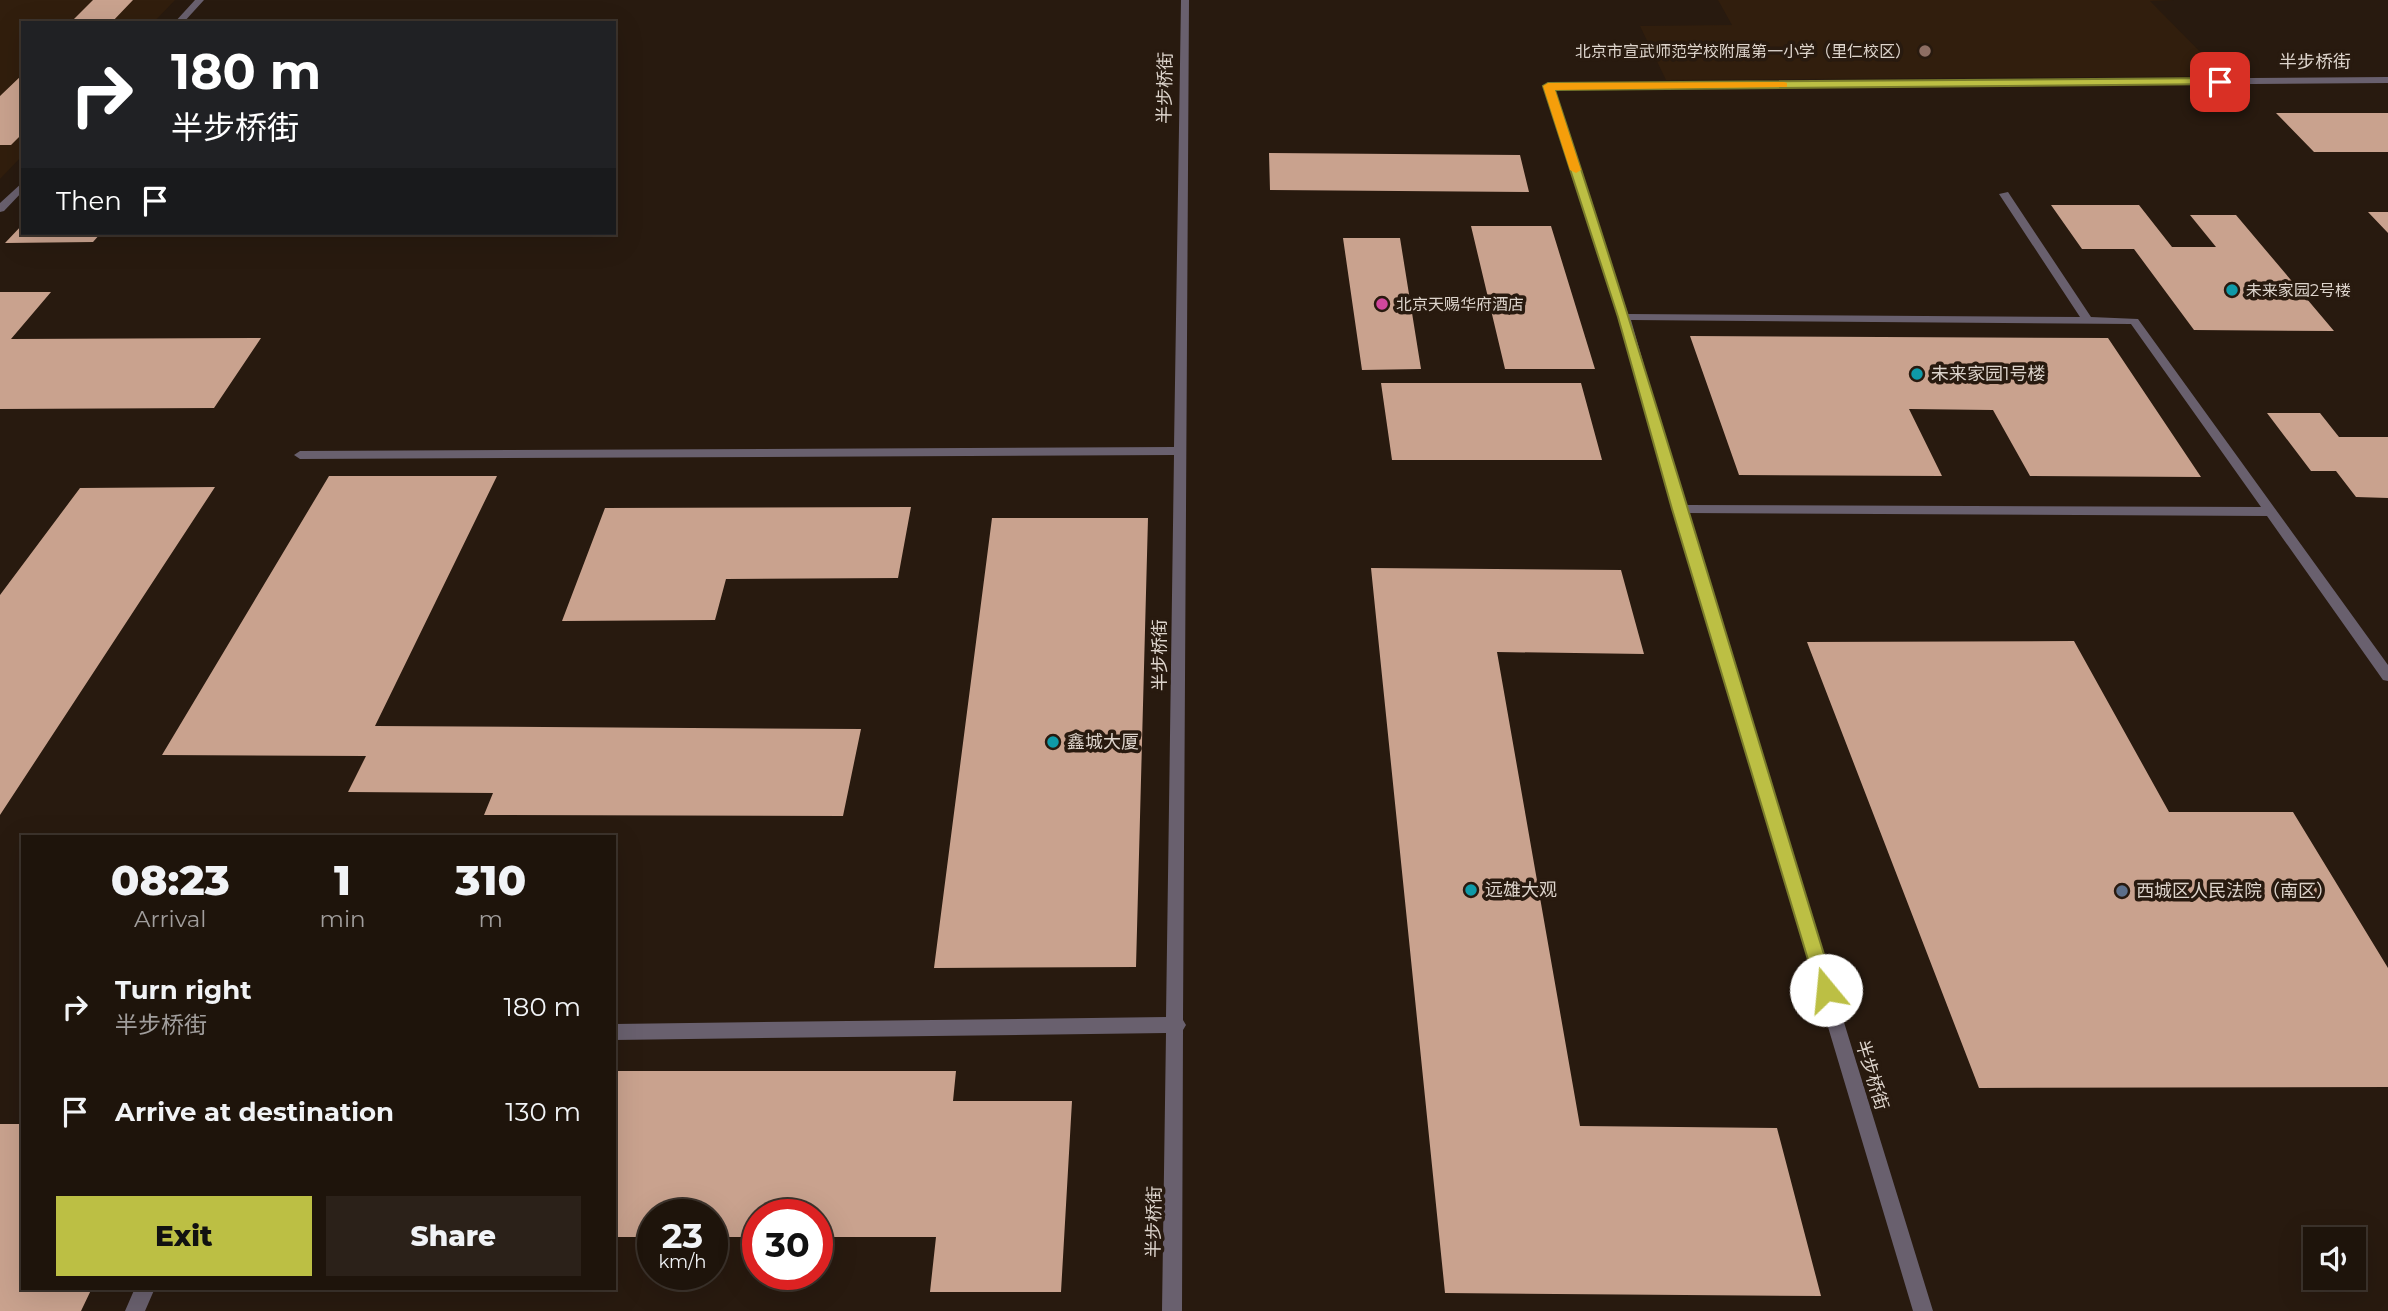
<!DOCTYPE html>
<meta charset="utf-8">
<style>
:root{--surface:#1e140b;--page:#2b2119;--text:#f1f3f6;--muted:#a19e9d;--line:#3c332c;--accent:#bcbf44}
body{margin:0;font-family:Montserrat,"Noto Sans SC",sans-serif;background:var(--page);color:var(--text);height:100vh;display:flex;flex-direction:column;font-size:26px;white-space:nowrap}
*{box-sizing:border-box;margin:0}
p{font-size:23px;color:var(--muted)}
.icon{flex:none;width:38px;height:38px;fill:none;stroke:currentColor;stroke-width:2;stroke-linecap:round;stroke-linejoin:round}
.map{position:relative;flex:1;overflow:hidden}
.side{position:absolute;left:21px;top:835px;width:595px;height:455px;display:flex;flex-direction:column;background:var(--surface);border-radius:0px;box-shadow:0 7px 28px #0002,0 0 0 2px var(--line)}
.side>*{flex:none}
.banner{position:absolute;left:21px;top:21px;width:595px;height:214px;border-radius:0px;box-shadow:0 7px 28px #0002,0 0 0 2px var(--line);background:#202124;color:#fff;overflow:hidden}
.fabs{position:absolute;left:2303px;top:1227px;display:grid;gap:14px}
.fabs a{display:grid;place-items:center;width:63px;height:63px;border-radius:0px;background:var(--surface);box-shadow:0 7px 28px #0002,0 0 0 2px var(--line);font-size:35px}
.speed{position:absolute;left:637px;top:1199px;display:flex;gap:14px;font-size:35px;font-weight:700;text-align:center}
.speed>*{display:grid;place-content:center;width:91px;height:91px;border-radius:50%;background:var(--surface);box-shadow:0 7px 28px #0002,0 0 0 2px var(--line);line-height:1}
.speed small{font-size:18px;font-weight:400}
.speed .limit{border:10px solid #d22;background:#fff;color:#111}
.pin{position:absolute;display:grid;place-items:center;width:60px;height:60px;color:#fff;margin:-30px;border-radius:14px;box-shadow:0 4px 10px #0006}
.me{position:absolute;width:77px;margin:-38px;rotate:343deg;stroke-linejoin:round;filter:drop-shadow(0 0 5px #0008)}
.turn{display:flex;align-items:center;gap:24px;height:147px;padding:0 35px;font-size:32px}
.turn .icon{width:91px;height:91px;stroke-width:2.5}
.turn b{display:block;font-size:49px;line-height:60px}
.then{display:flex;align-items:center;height:66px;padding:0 35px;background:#0003;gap:14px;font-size:26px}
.eta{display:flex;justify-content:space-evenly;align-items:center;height:119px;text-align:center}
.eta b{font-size:42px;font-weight:800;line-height:49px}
.action{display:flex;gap:14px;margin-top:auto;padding:14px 35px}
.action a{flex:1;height:80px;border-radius:0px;background:var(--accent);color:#111;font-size:28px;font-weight:800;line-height:80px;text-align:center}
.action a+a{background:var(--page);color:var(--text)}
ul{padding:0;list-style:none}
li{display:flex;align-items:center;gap:21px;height:105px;padding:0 35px}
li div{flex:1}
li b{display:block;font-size:26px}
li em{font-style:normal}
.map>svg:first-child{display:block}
</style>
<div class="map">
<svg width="2388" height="1311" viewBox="0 0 2388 1311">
<rect width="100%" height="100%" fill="#281a0f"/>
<path fill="#311e0d" d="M0,0H175L153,23H23V155L0,179Z
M1718,0H2174L2150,1L2224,76L1666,80L1640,26L1732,25Z"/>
<path fill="#c9a28e" d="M93,0H133L111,23H70Z
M23,74V133L11,145H0V96Z
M2276,113H2388V152H2314Z
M1269,153L1520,155L1529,192L1270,190Z
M2051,205H2139L2172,247H2216L2190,215H2236L2334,331L2194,330L2134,249H2082Z
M2368,212H2388V233Z
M23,224V233H101L93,242L5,243Z
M1471,226H1551L1595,369H1505Z
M1343,238H1400L1421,369L1362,370Z
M0,292H51L11,339L261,338L214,408L0,409Z
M1690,336L2108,338L2201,477L2030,476L1993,410L1909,409L1942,476L1739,475Z
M1381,383H1581L1602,460H1392Z
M2267,413H2320L2339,437H2388V498L2356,497L2336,471H2311Z
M329,476H497L375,726L861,729L843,816L484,815L493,793L348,792L366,756L162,755Z
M215,487L0,815V595L80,488Z
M911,507L898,578L726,579L715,620L562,621L605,508Z
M992,518H1148L1136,967L934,968Z
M1371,568L1621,570L1644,654L1497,652L1580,1126L1777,1128L1821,1296L1445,1293Z
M2074,641L2169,812H2293L2388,968V1087L1979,1088L1807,642Z
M614,1071H956L953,1101H1072L1061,1292H930L936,1237H817V1214H758V1237H712V1214H653V1237H614Z
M0,1124H23V1288H92L81,1311H0Z"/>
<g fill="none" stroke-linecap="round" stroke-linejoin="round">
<path fill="#69606e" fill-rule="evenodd" d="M195,0H204L183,23H174Z
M1181,0H1189L1183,1020L1186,1025L1183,1030L1182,1311H1162L1166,1033L614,1040V1024L1166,1017L1174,455L300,459L294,455L300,451L1174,447Z
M2388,77V83L1553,89L1628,314L2080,317L1999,194L2008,192L2091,317L2138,319L2388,665V681L2383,680L2267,516L1687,513L1933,1311H1913L1673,509L1618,317L1543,86L1548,83ZM1631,320L2131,324L2261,507L1684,505Z
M23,182V191L4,211L0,212V203Z
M135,1288H155L145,1311H125Z"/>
</g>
<path fill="#bcbf44" stroke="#7a7c2c" stroke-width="2" d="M2220,78L2224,79V84L1555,90C1654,388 1742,690 1835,990L1833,996L1826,999L1819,996L1672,509L1618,317L1543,86L1548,83Z"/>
<path fill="#f59e0b" d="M1784,82L1787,83V87L1555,90L1581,170L1576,173L1570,170L1543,86L1548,83Z"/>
<circle fill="#8d6e63" stroke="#281a0f" stroke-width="2.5" cx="1925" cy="51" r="7"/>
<g fill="#0f9aa8" stroke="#281a0f" stroke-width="2.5">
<circle cx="2232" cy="290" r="7"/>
<circle cx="1917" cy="374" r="7"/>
<circle cx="1053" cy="742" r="7"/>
<circle cx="1471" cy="890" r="7"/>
</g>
<circle fill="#d1479c" stroke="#281a0f" stroke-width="2.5" cx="1382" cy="304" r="7"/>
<circle fill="#5c6f8a" stroke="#281a0f" stroke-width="2.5" cx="2122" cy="891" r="7"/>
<g text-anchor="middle" stroke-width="7" stroke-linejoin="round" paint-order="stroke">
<g font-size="16" fill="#ddd4cc" stroke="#281a0f" text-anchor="start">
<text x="1911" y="57" text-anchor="end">北京市宣武师范学校附属第一小学（里仁校区）</text>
<text x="2246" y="296">未来家园2号楼</text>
<text x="1396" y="310">北京天赐华府酒店</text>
</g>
<g font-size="18" fill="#ddd4cc" stroke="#281a0f">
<text x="2315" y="68">半步桥街</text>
<text transform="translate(1165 88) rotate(-89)" y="6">半步桥街</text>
<text transform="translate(1160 655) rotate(-90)" y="6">半步桥街</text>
<text transform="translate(1872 1075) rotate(73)" y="6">半步桥街</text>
<text transform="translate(1154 1222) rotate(-89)" y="6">半步桥街</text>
</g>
<g font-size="18" fill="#ddd4cc" stroke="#281a0f" text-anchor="start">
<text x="1931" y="380">未来家园1号楼</text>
<text x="1067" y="748">鑫城大厦</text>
<text x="1485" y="896">远雄大观</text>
<text x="2136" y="897">西城区人民法院（南区）</text>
</g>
</g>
</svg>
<div class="fabs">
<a><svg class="icon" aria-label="sound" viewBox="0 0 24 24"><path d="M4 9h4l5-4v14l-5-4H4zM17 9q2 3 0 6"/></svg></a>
</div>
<div class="speed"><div>23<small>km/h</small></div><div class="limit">30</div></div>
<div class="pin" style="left:2220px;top:82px;background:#d93025"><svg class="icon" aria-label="arrive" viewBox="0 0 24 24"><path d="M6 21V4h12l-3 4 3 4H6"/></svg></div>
<svg class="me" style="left:1826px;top:990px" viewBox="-20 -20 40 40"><circle r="19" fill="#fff"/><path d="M0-13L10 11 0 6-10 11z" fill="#bcbf44"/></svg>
<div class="banner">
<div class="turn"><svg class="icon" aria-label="right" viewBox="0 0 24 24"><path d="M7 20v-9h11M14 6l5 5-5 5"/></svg><div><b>180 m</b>半步桥街</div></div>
<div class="then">Then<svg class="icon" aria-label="arrive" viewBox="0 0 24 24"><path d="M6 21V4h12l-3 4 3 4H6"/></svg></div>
</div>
<section class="side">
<div class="eta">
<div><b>08:23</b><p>Arrival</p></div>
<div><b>1</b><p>min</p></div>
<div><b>310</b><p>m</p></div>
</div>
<ul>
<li><svg class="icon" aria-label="right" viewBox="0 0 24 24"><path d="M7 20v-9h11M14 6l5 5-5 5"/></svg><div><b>Turn right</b><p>半步桥街</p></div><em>180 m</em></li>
<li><svg class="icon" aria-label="arrive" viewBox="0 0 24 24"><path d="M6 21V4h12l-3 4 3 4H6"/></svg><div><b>Arrive at destination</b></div><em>130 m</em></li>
</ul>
<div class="action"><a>Exit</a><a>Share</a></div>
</section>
</div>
